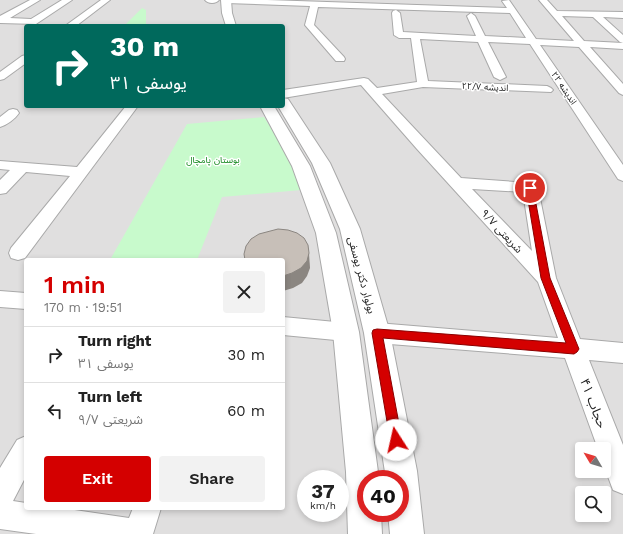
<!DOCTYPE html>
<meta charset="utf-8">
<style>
:root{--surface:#fff;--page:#f2f2f2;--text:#222;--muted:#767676;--line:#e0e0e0;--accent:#d40000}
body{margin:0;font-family:"Work Sans","Noto Sans Arabic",sans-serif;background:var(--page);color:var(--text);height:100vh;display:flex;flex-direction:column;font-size:15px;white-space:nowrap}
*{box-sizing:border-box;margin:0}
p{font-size:13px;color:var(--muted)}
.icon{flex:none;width:22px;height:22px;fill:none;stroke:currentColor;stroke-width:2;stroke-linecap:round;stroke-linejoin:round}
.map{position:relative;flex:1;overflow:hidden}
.drawer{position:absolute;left:24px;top:258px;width:261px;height:252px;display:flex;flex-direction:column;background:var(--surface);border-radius:4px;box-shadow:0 2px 6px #0003}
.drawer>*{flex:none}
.guide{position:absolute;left:24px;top:24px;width:261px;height:84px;border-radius:4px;box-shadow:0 2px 6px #0003;background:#00695c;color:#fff;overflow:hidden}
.needle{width:26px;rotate:308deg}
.controls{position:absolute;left:575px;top:442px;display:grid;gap:8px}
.controls a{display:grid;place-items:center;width:36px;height:36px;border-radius:4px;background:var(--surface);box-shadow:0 2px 6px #0003;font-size:20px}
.speed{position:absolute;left:297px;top:470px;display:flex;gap:8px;font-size:20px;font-weight:700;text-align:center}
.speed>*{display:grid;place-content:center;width:52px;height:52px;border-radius:50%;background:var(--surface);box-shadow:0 2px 6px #0003;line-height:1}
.speed small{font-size:10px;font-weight:400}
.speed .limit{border:6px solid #d22;background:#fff;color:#111}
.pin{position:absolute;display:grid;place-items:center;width:34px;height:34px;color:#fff;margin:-17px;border:2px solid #fff;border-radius:50%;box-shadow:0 1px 4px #0007}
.me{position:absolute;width:44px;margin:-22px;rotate:350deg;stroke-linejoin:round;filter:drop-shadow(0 0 3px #0008)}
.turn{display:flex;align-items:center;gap:14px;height:84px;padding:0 20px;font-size:18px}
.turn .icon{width:52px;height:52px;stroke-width:2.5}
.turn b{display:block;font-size:28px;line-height:34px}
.round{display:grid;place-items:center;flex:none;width:42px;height:42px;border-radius:4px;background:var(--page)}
.overview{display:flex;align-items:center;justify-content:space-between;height:68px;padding:0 20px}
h1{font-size:24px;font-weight:600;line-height:30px;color:var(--accent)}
.cta{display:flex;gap:8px;margin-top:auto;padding:8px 20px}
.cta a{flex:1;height:46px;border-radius:4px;background:var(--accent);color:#fff;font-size:16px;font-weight:600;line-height:46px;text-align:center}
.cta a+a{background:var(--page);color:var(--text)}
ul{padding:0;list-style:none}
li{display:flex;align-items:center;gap:12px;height:56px;padding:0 20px;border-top:1px solid var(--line)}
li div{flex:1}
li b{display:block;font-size:15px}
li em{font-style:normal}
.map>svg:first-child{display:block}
</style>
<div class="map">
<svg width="623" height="534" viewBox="0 0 623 534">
<rect width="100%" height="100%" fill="#f2efe9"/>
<path fill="#e0dfdf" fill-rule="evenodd" d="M0,0H623V534H0ZM26,26H283V106H26ZM26,260H283V508H26ZM582,449H604V471H582ZM306,479H340V513H306ZM366,479H400V513H366ZM582,493H604V515H582Z"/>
<path fill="#c8facc" d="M142,8L146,10V26H124Z
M264,117L286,152L301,190L222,197L197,260H110L187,124Z"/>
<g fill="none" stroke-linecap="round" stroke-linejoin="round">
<g stroke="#a9a9a9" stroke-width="2">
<path id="minor" d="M30,0H40L10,18L31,19L62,0H72L36,24L0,23V16Z
M101,0H110L76,26H65Z
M205,0H219C216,4 208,4 205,0Z
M223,0H267L507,8L502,1L509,0L536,39L574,41L539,0H547L557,11L623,12V18L603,17L623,35V43L620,42L593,17L562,16L584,41L623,43V49L590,47L623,84V95L619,93L579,47L540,45L623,165V181L618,179L530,44L488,42L506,77L500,80L494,77L478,42L420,39L428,81L547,86L551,88L553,90L551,92L423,87L382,94L461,178L530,183L536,184L538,188L556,278L580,339L623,343V363L589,360L623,445V494L613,490L604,466V449H598L565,358L377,343L369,340L366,333L369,326L377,323L558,338L538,282L417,149L361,85L283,98V90L364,78L368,79L377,88L417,82L411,38H399L394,35L392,13L393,11L396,10L400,13L403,32L476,36L467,16L471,13L475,16L485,36L526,38L510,13L318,7L314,25L344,57L345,59L344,61H336L305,25L310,6L226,3H223ZM472,189L523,192L532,251Z
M26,55V63L4,79L0,80V72L22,56Z
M126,106H138L25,258L18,260L11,258L9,253L11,248L70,176L26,172L6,193L0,194V180L10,170L0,169V161L77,167Z
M13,109L17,110L19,113C15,119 7,125 0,127V117L9,110Z
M0,291L26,293V309L0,307Z
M283,317L346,323L354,325L357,332L354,339L346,341L283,335Z
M26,436V476L13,501L26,503V508H61L129,518L133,508H161L153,534H36L0,529V468L17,440Z"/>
</g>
<g stroke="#a9a9a9" stroke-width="2">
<path id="tertiary" d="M221,0H231L232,13L236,26H226L222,13Z
M283,98L288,99L330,163L360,229L390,333L417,471L424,534H390L388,513H400V479H386L364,333L340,229L312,163L278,106H283Z
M260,106H274L310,166L336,233L359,332L378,472V479H366V513H381L382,534H348L346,472L333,332L316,233L292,166Z"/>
</g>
<use href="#minor" fill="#fff" fill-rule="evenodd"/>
<use href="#tertiary" fill="#fff" fill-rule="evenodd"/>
</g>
<path fill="#8b8681" d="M309,253L310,268L307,276L302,283L293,288L283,291V276Z"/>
<path fill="#c7bfb8" stroke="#8b8681" d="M278,229L288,230L297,233L304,238L308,245L309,253L307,261L301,268L292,273L283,276V260H245L244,254L246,246L251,239L259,234Z"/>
<path fill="#d40000" stroke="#8a0000" d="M527,186H530L533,188L550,278L579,349L577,352L574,354L383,338L402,440L400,445L396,447L391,445L372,333L373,330L377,329L566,343L541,278L526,188Z"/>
<g text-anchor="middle" stroke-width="3" stroke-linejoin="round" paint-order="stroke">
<g font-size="9" fill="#222" stroke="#fff">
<text transform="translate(485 87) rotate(3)" y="3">اندیشه ۲۲/۷</text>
<text transform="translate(564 88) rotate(56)" y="3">اندیشه ۲۲</text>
</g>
<g font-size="9" fill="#0c8416" stroke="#fff">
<text x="213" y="163">بوستان پامچال</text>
</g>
<g font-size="11" fill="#222" stroke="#fff">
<text transform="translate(502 231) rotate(47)" y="4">شریعتی ۹/۷</text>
<text transform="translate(362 275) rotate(75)" y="4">بولوار دکتر یوسفی</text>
</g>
<g font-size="13" fill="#222" stroke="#fff">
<text transform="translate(594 403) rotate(69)" y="5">حجاب ۴۱</text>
</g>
</g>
</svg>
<div class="controls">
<a><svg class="needle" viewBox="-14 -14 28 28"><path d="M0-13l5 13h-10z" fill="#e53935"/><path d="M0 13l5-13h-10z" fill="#767676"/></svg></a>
<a><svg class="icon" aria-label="search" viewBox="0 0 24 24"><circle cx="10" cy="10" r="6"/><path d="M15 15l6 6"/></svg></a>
</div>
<div class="speed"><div>37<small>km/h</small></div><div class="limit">40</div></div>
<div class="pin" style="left:530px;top:188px;background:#d93025"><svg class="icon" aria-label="arrive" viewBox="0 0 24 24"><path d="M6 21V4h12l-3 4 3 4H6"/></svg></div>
<svg class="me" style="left:396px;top:440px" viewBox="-20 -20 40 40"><circle r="19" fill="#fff"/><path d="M0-13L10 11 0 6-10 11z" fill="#d40000"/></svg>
<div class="guide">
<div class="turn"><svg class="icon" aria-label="right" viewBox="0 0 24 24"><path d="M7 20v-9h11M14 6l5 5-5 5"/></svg><div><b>30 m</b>یوسفی ۳۱</div></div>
</div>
<section class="drawer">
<div class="overview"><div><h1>1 min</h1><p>170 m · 19:51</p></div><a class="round"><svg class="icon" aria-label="close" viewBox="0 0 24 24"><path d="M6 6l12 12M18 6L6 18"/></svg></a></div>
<ul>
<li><svg class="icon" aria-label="right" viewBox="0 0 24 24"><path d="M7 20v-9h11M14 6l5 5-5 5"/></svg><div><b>Turn right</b><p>یوسفی ۳۱</p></div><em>30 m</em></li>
<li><svg class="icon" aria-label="left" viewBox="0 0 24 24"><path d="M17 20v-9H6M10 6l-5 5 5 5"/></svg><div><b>Turn left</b><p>شریعتی ۹/۷</p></div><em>60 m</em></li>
</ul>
<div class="cta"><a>Exit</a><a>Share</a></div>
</section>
</div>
